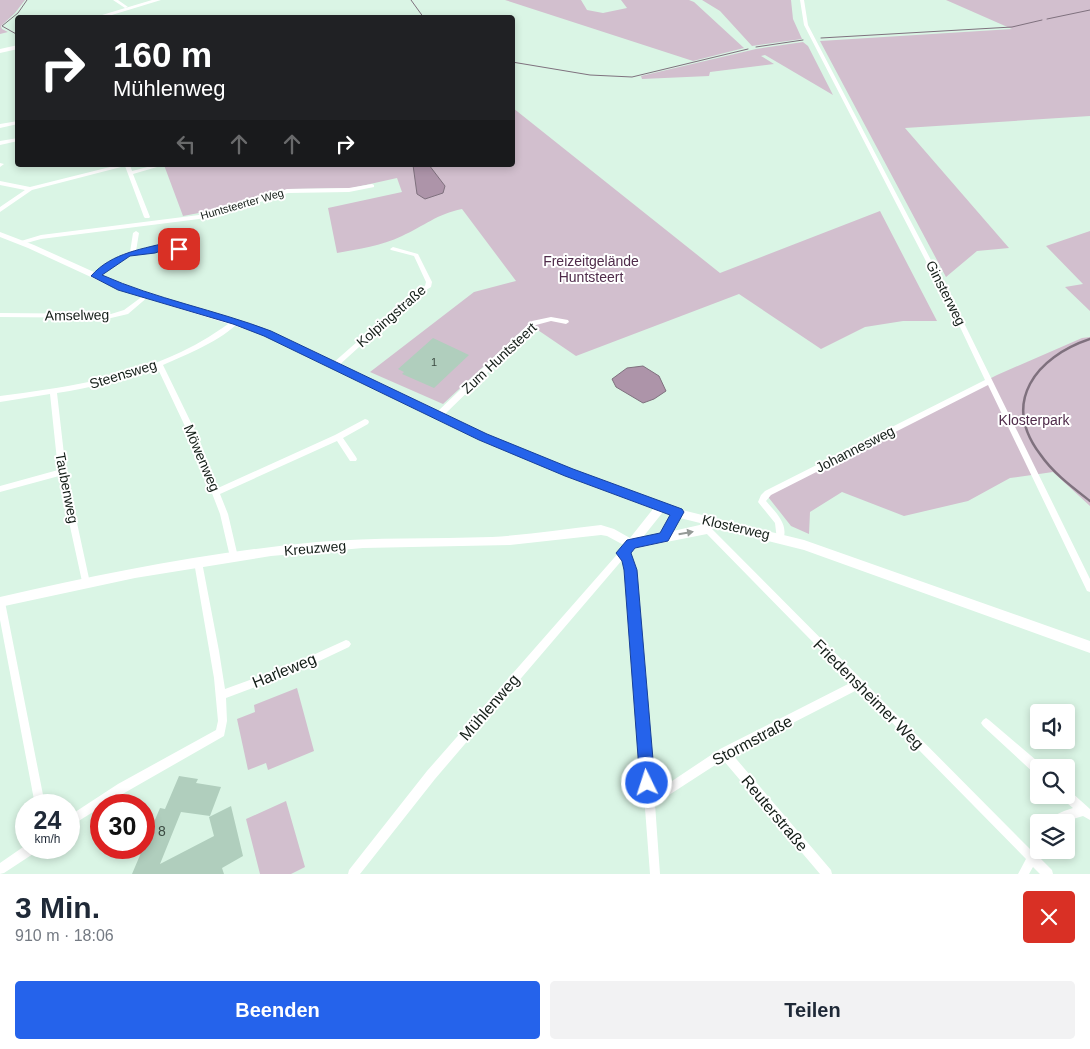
<!DOCTYPE html>
<html lang="de">
<meta charset="utf-8">
<style>
:root{--surface:#fff;--page:#f2f2f3;--text:#1f2937;--muted:#747a83;--accent:#2563eb}
body{margin:0;font-family:Helvetica,sans-serif;background:var(--page);color:var(--text);height:100vh;display:flex;flex-direction:column;font-size:19px;white-space:nowrap}
*{box-sizing:border-box;margin:0}
p{font-size:16px;color:var(--muted)}
.icon{flex:none;width:28px;height:28px;fill:none;stroke:currentColor;stroke-width:2;stroke-linecap:round;stroke-linejoin:round}
.map{position:relative;height:874px;overflow:hidden}
.side{display:flex;flex-direction:column;background:var(--surface);flex:1}
.side>*{flex:none}
.banner{position:absolute;left:15px;top:15px;width:500px;height:152px;border-radius:5px;box-shadow:0 2px 8px #0003;background:#202124;color:#fff;overflow:hidden}
.buttons{position:absolute;left:1030px;top:704px;display:grid;gap:10px}
.buttons a{display:grid;place-items:center;width:45px;height:45px;border-radius:5px;background:var(--surface);box-shadow:0 2px 8px #0003;font-size:25px}
.speed{position:absolute;left:15px;top:794px;display:flex;gap:10px;font-size:25px;font-weight:700;text-align:center}
.speed>*{display:grid;place-content:center;width:65px;height:65px;border-radius:50%;background:var(--surface);box-shadow:0 2px 8px #0003;line-height:1}
.speed small{font-size:12px;font-weight:400}
.speed .limit{border:8px solid #d22;background:#fff;color:#111}
.pin{position:absolute;display:grid;place-items:center;width:42px;height:42px;color:#fff;margin:-21px;border-radius:10px;box-shadow:0 2px 8px #0006}
.me{position:absolute;width:55px;margin:-28px;rotate:356deg;stroke-linejoin:round;filter:drop-shadow(0 0 4px #0008)}
.turn{display:flex;align-items:center;gap:18px;height:105px;padding:0 15px;font-size:22px}
.turn .icon{width:65px;height:65px;stroke-width:2.5}
.turn b{display:block;font-size:35px;line-height:42px}
.lanes{display:flex;align-items:center;height:48px;padding:0 15px;background:#0003;justify-content:center;gap:25px;direction:ltr}
.lanes .off{opacity:.35}
.round{display:grid;place-items:center;flex:none;width:52px;height:52px;border-radius:5px;background:var(--page)}
.summary{display:flex;align-items:center;justify-content:space-between;height:85px;padding:0 15px}
h1{font-size:30px;font-weight:700;line-height:38px}
.cta{display:flex;gap:10px;margin-top:auto;padding:10px 15px}
.cta a{flex:1;height:58px;border-radius:5px;background:var(--accent);color:#fff;font-size:20px;font-weight:700;line-height:58px;text-align:center}
.cta a+a{background:var(--page);color:var(--text)}
.map>svg:first-child{display:block}
</style>
<div class="map">
<svg width="1090" height="874" viewBox="0 0 1090 874">
<rect width="100%" height="100%" fill="#daf5e5"/>
<path fill="#d2bfce" d="M0,0H25L15,13L1,26L2,29L8,32L0,34Z
M505,0H581L587,10L603,13L627,8L621,0H689L694,2L744,48L693,61Z
M702,0H791L793,19L802,39L752,46L720,11Z
M946,0H1090V116L905,128L1009,248L977,251L946,277L820,41L1012,29Z
M803,42L808,46L833,95L765,55L761,56L774,64L710,72L709,76L642,79L641,76L756,49Z
M513,108L720,273L880,211L937,321H903L865,327L821,349L739,294L576,356L529,324L443,404L370,372L474,292L516,281L462,209C437,214 424,226 402,236C381,246 359,249 337,253L328,208L402,192L397,178L352,188L288,189L225,208L183,216L164,165H512Z
M1090,231V311L1065,287L1083,284L1046,246Z
M1090,337V506L1053,472L1010,478L968,501L904,516L842,492L810,512L809,534L791,526L765,493L997,375L1082,338Z
M297,688L314,751L268,770L266,763L248,770L237,719L255,712L254,705Z
M286,801L305,867L291,874H260L246,819Z"/>
<path fill="#ad94a9" stroke="#7f717e" d="M413,165H429L445,186L443,193L425,199L417,194Z
M643,366L659,376L666,391L654,399L643,403L616,387L612,379L627,368Z"/>
<g fill="none" stroke-linecap="round" stroke-linejoin="round">
<path stroke="#7f717e" stroke-width="1" d="M411,0L424,18
M1047,19L1090,10
M18,35L2,26L18,13L27,0
M821,38L1012,27L1042,20
M756,47L803,40
M512,62L590,75L632,77L748,49"/>
<path stroke="#7f717e" stroke-width="2.5" d="M1090,339C1036,357 1001,402 1040,454C1053,473 1072,487 1090,501"/>
</g>
<path fill="#b0cebd" d="M433,338L469,355L434,388L402,374L404,372L398,369Z
M179,776L198,779L196,783L221,787L210,816L181,812L160,864L214,836L209,817L231,806L243,856L222,868L224,874H132L160,808L165,809Z"/>
<g fill="none" stroke-linecap="round" stroke-linejoin="round">
<path fill="#fff" fill-rule="evenodd" d="M113,0H118L128,7L125,8Z
M800,0H804L808,25L966,327L1090,579V592L1087,591L988,385L771,495L766,501C776,513 789,524 783,540L780,541L777,540L775,523L758,502L761,495L765,491L985,380L960,327L804,25Z
M18,121V124L0,128V124Z
M18,138V141L0,145V141Z
M0,163L4,164L0,167Z
M118,165H130L132,171L155,165H164L133,174L150,217L149,218H145L144,217L125,166L32,190L0,212V207L25,190L0,185V181L30,187Z
M372,184L374,185V187L349,192L288,193L235,210L199,219L41,239L23,244L20,242L21,241L41,235L199,215L231,208L287,189L349,188Z
M136,231L139,233L136,251L154,248L173,242L181,248L182,249L177,269L175,270L172,268L176,249L172,246L155,252L129,256L97,277H93V275L125,253L130,252L133,233Z
M393,247L418,254L432,282L431,287L412,299L337,367H333L332,365L333,363L408,297L425,286L426,282L414,256L391,250L390,249Z
M147,293L149,294V296L128,314L111,318L0,317V313L111,314L124,310Z
M551,317L568,320L569,322L566,324L551,321L536,325L442,417H436L435,415L436,413L532,321Z
M234,320H236L239,322C222,340 186,355 163,365L199,439L218,488L335,435L365,419L368,420L369,422L368,424L343,438L356,457L357,459L356,461H350L337,441L220,494L228,514L238,557L237,560L234,561L231,560L230,557L220,514L191,439L157,367C125,379 91,388 57,393L66,472L90,583L89,586L86,587L83,586L59,476L0,492V486L58,470L50,394L0,402V396C61,388 125,379 181,352C200,343 217,332 234,320Z
M707,526L710,527L1031,850L1035,843L1039,842V850H1043L1039,857L1052,870L1053,874H1040L1033,867L1029,874H1018L1026,859L859,689L732,754L831,870L832,874H820L723,760L655,804L660,874H650L627,571L623,559L435,779L360,874H348L349,870L427,771L628,542L631,541L634,542L635,544L628,553L632,559L635,571L654,793L720,749L852,682L704,531L703,529L704,527Z
M198,558L201,559L202,562L219,651L225,689L291,665L346,640L349,641L351,644L349,647L296,672L226,698L227,721L224,736L126,792L105,805H101V807L69,827V816L118,784L216,730L218,721L214,678L194,562L195,559Z
M0,598L4,599L5,602L45,805H35L0,620Z
M986,718L989,720L1043,766V768H1039V775L1035,774L983,726L981,723L983,720Z
M1066,790L1070,791L1090,809V820L1083,816L1063,822H1048L1049,818L1064,811L1073,808L1062,799L1061,795H1066Z
M26,845V848H37L36,852L4,873L0,874V863Z"/>
<path fill="#fff" fill-rule="evenodd" d="M152,0H161L102,18H92Z
M18,45V49L0,53V49Z
M0,232L34,245L125,286L270,331L487,434L573,470L678,509L804,540L1090,641V653L804,550L713,527L711,532L707,534L631,549L607,536L601,535L510,545L363,548L271,556L135,578L0,607V597C105,573 210,552 317,542C376,537 433,539 492,537C528,535 565,529 601,525L614,529L630,538L653,509L565,476L479,440L264,335L119,290L28,248L0,237ZM663,512L670,515L660,534L643,537ZM680,518L704,524L673,531Z"/>
</g>
<defs><path id="oneway-solid" d="M-6-.8H1V-3.2L6.5 0L1 3.2V.8H-6Z" transform="scale(1.25)"/></defs>
<use fill="#959a97" href="#oneway-solid" transform="translate(686 533) rotate(-10)"/>
<path fill="#2563eb" stroke="#184099" d="M173,241L182,247V251H176L172,247L155,253L130,256L102,275C156,299 216,310 271,331L487,434L573,469L682,509L684,512L668,541L635,548L631,553L637,570L655,783L653,788L647,791L642,788L640,783L624,570L622,561L616,553L627,540L660,533L670,515L565,476L479,440L264,336L233,324L118,290L91,276C112,252 144,249 173,241Z"/>
<g text-anchor="middle" stroke-width="4" stroke-linejoin="round" paint-order="stroke">
<g font-size="11" fill="#141e18" stroke="#fff">
<text transform="translate(242 204) rotate(-16)" y="4">Huntsteerter Weg</text>
</g>
<g font-size="11" fill="#3b4a41">
<text x="434" y="366">1</text>
</g>
<g font-size="14" fill="#4f2b4a" stroke="#fff">
<text x="591" y="266">Freizeitgelände<tspan x="591" dy="16">Huntsteert</tspan></text>
<text x="1034" y="425">Klosterpark</text>
</g>
<g font-size="14" fill="#141e18" stroke="#fff">
<text transform="translate(946 293) rotate(63)" y="5">Ginsterweg</text>
<text transform="translate(77 315) rotate(-1)" y="5">Amselweg</text>
<text transform="translate(391 316) rotate(-41)" y="5">Kolpingstraße</text>
<text transform="translate(499 358) rotate(-43)" y="5">Zum Huntsteert</text>
<text transform="translate(123 374) rotate(-17)" y="5">Steensweg</text>
<text transform="translate(855 449) rotate(-27)" y="5">Johannesweg</text>
<text transform="translate(202 458) rotate(67)" y="5">Möwenweg</text>
<text transform="translate(67 488) rotate(79)" y="5">Taubenweg</text>
<text transform="translate(736 527) rotate(13)" y="5">Klosterweg</text>
<text transform="translate(315 548) rotate(-5)" y="5">Kreuzweg</text>
</g>
<g font-size="14" fill="#3b4a41">
<text x="162" y="836">8</text>
</g>
<g font-size="16" fill="#141e18" stroke="#fff">
<text transform="translate(284 670) rotate(-22)" y="6">Harleweg</text>
<text transform="translate(869 694) rotate(45)" y="6">Friedensheimer Weg</text>
<text transform="translate(489 707) rotate(-49)" y="6">Mühlenweg</text>
<text transform="translate(752 740) rotate(-28)" y="6">Stormstraße</text>
<text transform="translate(775 813) rotate(50)" y="6">Reuterstraße</text>
</g>
</g>
</svg>
<div class="buttons">
<a><svg class="icon" aria-label="sound" viewBox="0 0 24 24"><path d="M4 9h4l5-4v14l-5-4H4zM17 9q2 3 0 6"/></svg></a>
<a><svg class="icon" aria-label="search" viewBox="0 0 24 24"><circle cx="10" cy="10" r="6"/><path d="M15 15l6 6"/></svg></a>
<a><svg class="icon" aria-label="layers" viewBox="0 0 24 24"><path d="M12 4l9 5-9 5-9-5zM3 14l9 5 9-5"/></svg></a>
</div>
<div class="speed"><div>24<small>km/h</small></div><div class="limit">30</div></div>
<div class="pin" style="left:179px;top:249px;background:#d93025"><svg class="icon" aria-label="arrive" viewBox="0 0 24 24"><path d="M6 21V4h12l-3 4 3 4H6"/></svg></div>
<svg class="me" style="left:647px;top:783px" viewBox="-20 -20 40 40"><circle r="17" fill="#2563eb" stroke="#fff" stroke-width="3"/><path d="M0-11L8 9 0 5-8 9z" fill="#fff"/></svg>
<div class="banner">
<div class="turn"><svg class="icon" aria-label="right" viewBox="0 0 24 24"><path d="M7 20v-9h11M14 6l5 5-5 5"/></svg><div><b>160 m</b>Mühlenweg</div></div>
<div class="lanes"><svg class="icon off" aria-label="left" viewBox="0 0 24 24"><path d="M17 20v-9H6M10 6l-5 5 5 5"/></svg><svg class="icon off" aria-label="ahead" viewBox="0 0 24 24"><path d="M12 20V5M6 11l6-6 6 6"/></svg><svg class="icon off" aria-label="ahead" viewBox="0 0 24 24"><path d="M12 20V5M6 11l6-6 6 6"/></svg><svg class="icon" aria-label="right" viewBox="0 0 24 24"><path d="M7 20v-9h11M14 6l5 5-5 5"/></svg></div>
</div>
</div>
<section class="side">
<div class="summary"><div><h1>3 Min.</h1><p>910 m · 18:06</p></div><a class="round" style="background:#d93025;color:#fff"><svg class="icon" aria-label="close" viewBox="0 0 24 24"><path d="M6 6l12 12M18 6L6 18"/></svg></a></div>
<div class="cta"><a>Beenden</a><a>Teilen</a></div>
</section>
